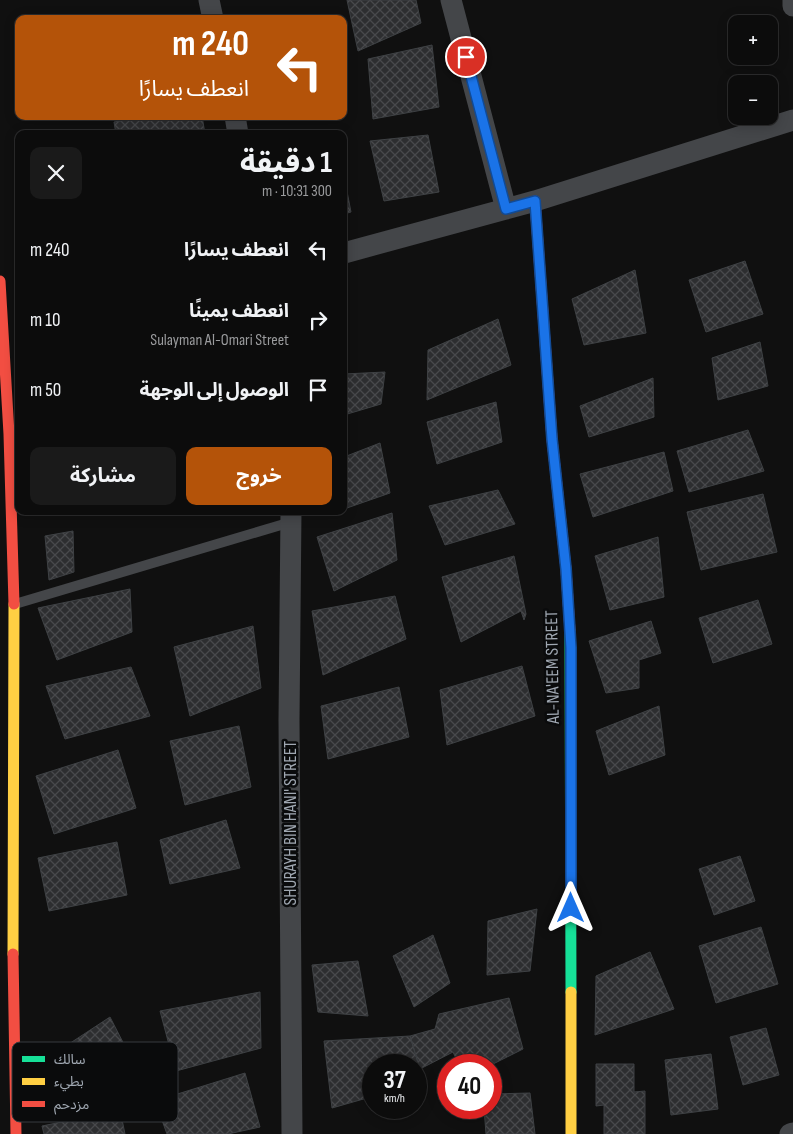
<!DOCTYPE html>
<html lang="ar">
<meta charset="utf-8">
<style>
:root{--surface:#0c0c0c;--page:#1a1a1a;--text:#f1f3f6;--muted:#9a9b9d;--line:#2c2c2d;--accent:#b45309}
body{margin:0;font-family:"Sofia Sans Condensed","Noto Sans Arabic",sans-serif;background:var(--page);color:var(--text);direction:rtl;height:100vh;display:flex;flex-direction:column;font-size:19px;white-space:nowrap}
*{box-sizing:border-box;margin:0}
p{font-size:16px;color:var(--muted)}
.icon{flex:none;width:28px;height:28px;fill:none;stroke:currentColor;stroke-width:2;stroke-linecap:round;stroke-linejoin:round}
.map{position:relative;flex:1;overflow:hidden;direction:ltr}
.panel{position:absolute;left:15px;top:130px;width:332px;height:385px;display:flex;flex-direction:column;background:var(--surface);border-radius:10px;box-shadow:0 2px 12px #0003,0 0 0 1px var(--line);direction:rtl}
.panel>*{flex:none}
.hud{position:absolute;left:15px;top:15px;width:332px;height:105px;border-radius:10px;box-shadow:0 2px 12px #0003,0 0 0 1px var(--line);direction:rtl;background:#b45309;color:#fff;overflow:hidden}
.buttons{position:absolute;left:728px;top:15px;display:grid;gap:10px}
.buttons a{display:grid;place-items:center;width:50px;height:50px;border-radius:10px;background:var(--surface);box-shadow:0 2px 12px #0003,0 0 0 1px var(--line);font-size:25px}
.speed{position:absolute;left:362px;top:1054px;display:flex;gap:10px;font-size:25px;font-weight:700;text-align:center}
.speed>*{display:grid;place-content:center;width:65px;height:65px;border-radius:50%;background:var(--surface);box-shadow:0 2px 12px #0003,0 0 0 1px var(--line);line-height:1}
.speed small{font-size:12px;font-weight:400}
.speed .limit{border:8px solid #d22;background:#fff;color:#111}
.pin{position:absolute;display:grid;place-items:center;width:42px;height:42px;color:#fff;margin:-21px;border:2px solid #fff;border-radius:50%;box-shadow:0 1px 5px #0007}
.me{position:absolute;width:55px;margin:-28px;rotate:0deg;stroke-linejoin:round;filter:drop-shadow(0 0 4px #0008)}
.turn{display:flex;align-items:center;gap:18px;height:105px;padding:0 15px;font-size:22px}
.turn .icon{width:65px;height:65px;stroke-width:2.5}
.turn b{display:block;font-size:35px;line-height:42px}
.round{display:grid;place-items:center;flex:none;width:52px;height:52px;border-radius:10px;background:var(--page)}
.overview{display:flex;align-items:center;justify-content:space-between;height:85px;padding:0 15px}
h1{font-size:30px;font-weight:700;line-height:38px}
.action{display:flex;gap:10px;margin-top:auto;padding:10px 15px}
.action a{flex:1;height:58px;border-radius:10px;background:var(--accent);color:#fff;font-size:20px;font-weight:700;line-height:58px;text-align:center}
.action a+a{background:var(--page);color:var(--text)}
ul{padding:0;list-style:none}
li{display:flex;align-items:center;gap:15px;height:70px;padding:0 15px}
li div{flex:1}
li b{display:block;font-size:19px}
li em{font-style:normal}
.map>svg:first-child{display:block}
</style>
<div class="map">
<svg width="793" height="1134" viewBox="0 0 793 1134">
<defs>
<pattern id="building-cross-hatch" width="8" height="8" patternUnits="userSpaceOnUse" patternTransform="scale(1.25)"><rect width="8" height="8" fill="#2d2e30"/><path d="M0 0l8 8M0 8l8-8" fill="none" stroke="#48494c"/></pattern>
</defs>
<rect width="100%" height="100%" fill="#101010"/>
<path fill="url(#building-cross-hatch)" stroke="#3e4144" d="M347,0H416L421,23L358,51Z
M432,45L439,107L373,119L368,59Z
M151,116H202L205,134H116L114,122Z
M428,135L439,192L384,201L370,141Z
M344,176L351,212L344,214Z
M745,261L763,314L706,332L689,280Z
M635,270L646,333L584,345L572,299Z
M498,319L511,365L427,400L428,350Z
M760,342L768,386L718,400L712,358Z
M385,372L381,404L344,415V374Z
M653,378L654,417L589,437L580,406Z
M496,402L502,442L437,464L427,422Z
M748,430L764,471L689,492L677,451Z
M380,443L390,493L344,509V457Z
M664,452L673,491L593,517L580,474Z
M498,490L515,524L445,545L429,506Z
M763,494L777,552L701,570L687,512Z
M392,513L397,560L334,591L317,537Z
M73,531L74,572L49,580L45,536Z
M658,537L664,597L610,610L595,556Z
M514,556L526,614L524,620L521,611L461,642L442,577Z
M130,589L132,632L57,660L38,608Z
M395,596L406,639L323,675L312,611Z
M758,600L772,644L713,663L699,618Z
M651,621L661,653L639,660V688L606,693L589,641Z
M253,626L261,688L190,716L174,647Z
M522,666L535,716L447,745L440,690Z
M131,667L150,716L65,739L46,686Z
M399,687L409,737L328,759L321,706Z
M659,706L665,755L609,775L596,731Z
M239,726L251,787L185,805L170,741Z
M118,750L136,808L54,834L36,776Z
M226,820L240,868L170,884L160,840Z
M117,842L127,895L49,911L38,858Z
M740,856L755,901L714,915L699,869Z
M537,909L530,971L487,975L488,921Z
M761,927L778,984L716,1003L699,946Z
M433,935L450,983L414,1007L393,956Z
M650,952L674,1009L595,1035L596,976Z
M358,961L368,1016L318,1012L312,965Z
M260,992L261,1048L176,1071L160,1011Z
M509,998L523,1049L491,1065H459L453,1052L420,1069L410,1036L435,1029L439,1014Z
M110,1017L131,1058L82,1101L49,1057Z
M766,1028L779,1075L743,1085L730,1037Z
M410,1036L424,1083L416,1085V1065H374V1096L332,1108L324,1041Z
M711,1054L718,1109L671,1115L665,1060Z
M596,1064H634V1092L645,1091V1134H604V1105L596,1106Z
M245,1073L260,1127L228,1134H167L155,1101Z
M530,1093L535,1134H486L484,1108H491V1094Z
M120,1110L125,1134H44L42,1126Z"/>
<g fill="none" stroke-linecap="round" stroke-linejoin="round">
<path stroke="#444649" stroke-width="10" d="M15,604L291,522"/>
<path stroke="#444649" stroke-width="21" d="M209,0L213,19
M451,0L506,209
M793,0V6
M235,116L238,134
M344,253L535,201L793,120
M291,511L289,720L292,1134
M790,1134L793,1133"/>
<path stroke="#16e098" stroke-width="11" d="M570,631L571,992"/>
<path stroke="#ffcf43" stroke-width="11" d="M13,954L14,604
M571,992V1134"/>
<path stroke="#f24e42" stroke-width="11" d="M535,201L552,439L566,569L570,631
M0,281L9,434L14,604
M13,954L16,1134"/>
</g>
<g fill="none" stroke-linecap="round" stroke-linejoin="round">
<g stroke="#114b97" stroke-width="12">
<path id="route" d="M466,57L506,209L535,201L552,439L566,569L571,648V908"/>
</g>
<use href="#route" stroke="#1a73e8" stroke-width="9"/>
</g>
<g text-anchor="middle" stroke-width="5" stroke-linejoin="round" paint-order="stroke">
<g font-size="18" fill="#a0a8b2" stroke="#0a0b0c">
<text transform="translate(552 667) rotate(-91)" y="6">AL-NA'EEM STREET</text>
<text transform="translate(290 823) rotate(-90)" y="6">SHURAYH BIN HANI' STREET</text>
</g>
</g>
<rect x="12" y="1042" width="166" height="80" rx="8" fill="#0a0b0c" stroke="#373a3e" stroke-width="1"/>
<rect x="22" y="1056" width="23" height="6" fill="#16e098"/>
<rect x="22" y="1078" width="23" height="7" fill="#ffcf43"/>
<rect x="22" y="1101" width="23" height="6" fill="#f24e42"/>
<g font-size="14" fill="#a0a8b2">
<text x="54" y="1064">سالك</text>
<text x="54" y="1086">بطيء</text>
<text x="54" y="1109">مزدحم</text>
</g>
</svg>
<div class="buttons">
<a>+</a>
<a>−</a>
</div>
<div class="speed"><div>37<small>km/h</small></div><div class="limit">40</div></div>
<div class="pin" style="left:466px;top:57px;background:#d93025"><svg class="icon" aria-label="arrive" viewBox="0 0 24 24"><path d="M6 21V4h12l-3 4 3 4H6"/></svg></div>
<svg class="me" style="left:571px;top:908px" viewBox="-20 -20 40 40"><path d="M0-17L14 15 0 8-14 15z" fill="#1a73e8" stroke="#fff" stroke-width="4"/></svg>
<div class="hud">
<div class="turn"><svg class="icon" aria-label="left" viewBox="0 0 24 24"><path d="M17 20v-9H6M10 6l-5 5 5 5"/></svg><div><b>240 m</b>انعطف يسارًا</div></div>
</div>
<section class="panel">
<div class="overview"><div><h1>1 دقيقة</h1><p>300 m · 10:31</p></div><a class="round"><svg class="icon" aria-label="close" viewBox="0 0 24 24"><path d="M6 6l12 12M18 6L6 18"/></svg></a></div>
<ul>
<li><svg class="icon" aria-label="left" viewBox="0 0 24 24"><path d="M17 20v-9H6M10 6l-5 5 5 5"/></svg><div><b>انعطف يسارًا</b></div><em>240 m</em></li>
<li><svg class="icon" aria-label="right" viewBox="0 0 24 24"><path d="M7 20v-9h11M14 6l5 5-5 5"/></svg><div><b>انعطف يمينًا</b><p>Sulayman Al-Omari Street</p></div><em>10 m</em></li>
<li><svg class="icon" aria-label="arrive" viewBox="0 0 24 24"><path d="M6 21V4h12l-3 4 3 4H6"/></svg><div><b>الوصول إلى الوجهة</b></div><em>50 m</em></li>
</ul>
<div class="action"><a>خروج</a><a>مشاركة</a></div>
</section>
</div>
